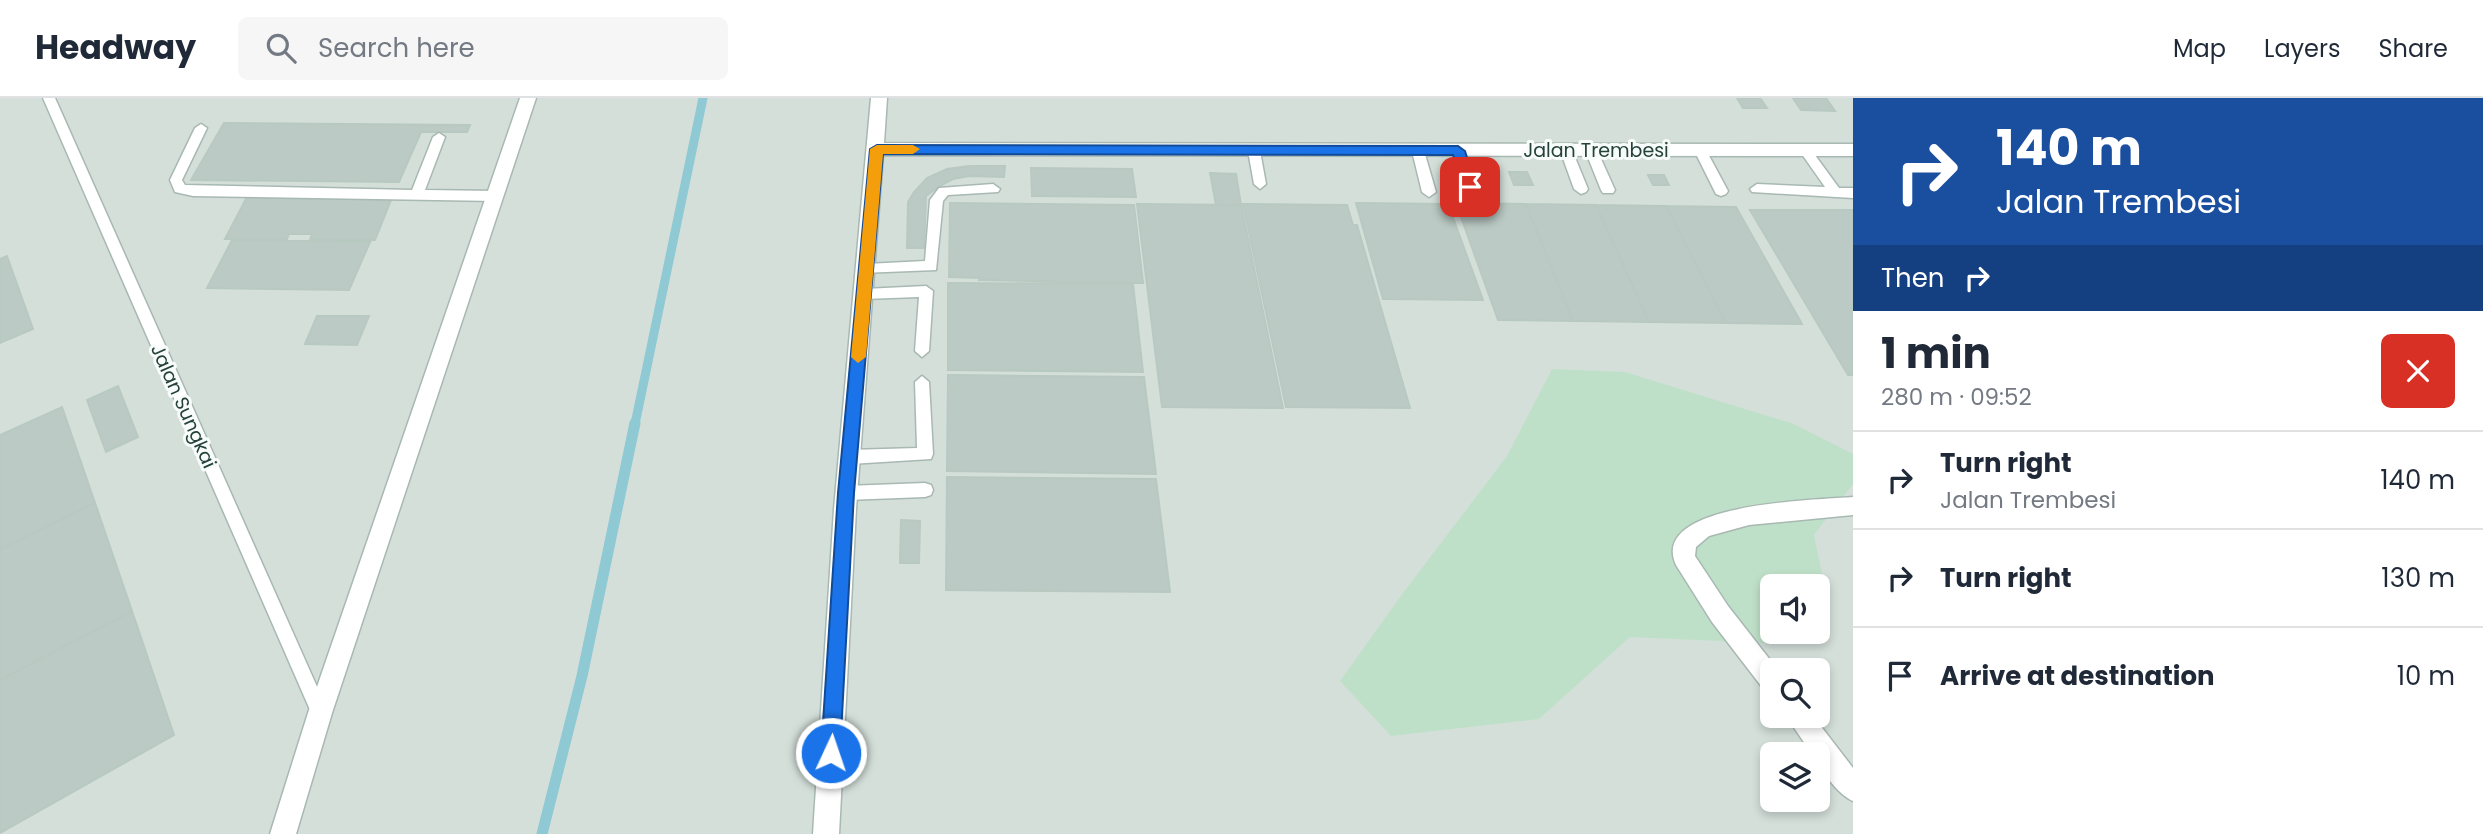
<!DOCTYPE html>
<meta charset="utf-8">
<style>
:root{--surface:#fff;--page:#f6f6f7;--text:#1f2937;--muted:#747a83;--line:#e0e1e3}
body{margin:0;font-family:Poppins,sans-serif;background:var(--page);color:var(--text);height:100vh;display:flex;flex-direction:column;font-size:26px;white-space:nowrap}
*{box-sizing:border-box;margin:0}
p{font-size:23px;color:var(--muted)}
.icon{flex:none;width:38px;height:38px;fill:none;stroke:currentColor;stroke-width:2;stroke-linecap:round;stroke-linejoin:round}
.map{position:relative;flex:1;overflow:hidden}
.side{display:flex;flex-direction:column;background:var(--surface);width:630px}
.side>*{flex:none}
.guide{background:#1a4fa0;color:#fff;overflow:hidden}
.tools{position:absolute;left:1760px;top:476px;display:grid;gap:14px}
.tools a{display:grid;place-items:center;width:70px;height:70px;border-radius:10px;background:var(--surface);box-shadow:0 4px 10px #0003;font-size:35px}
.pin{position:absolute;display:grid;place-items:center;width:60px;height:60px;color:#fff;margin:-30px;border-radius:14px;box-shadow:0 4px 10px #0006}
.me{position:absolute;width:77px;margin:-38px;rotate:3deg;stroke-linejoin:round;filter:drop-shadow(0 0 5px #0008)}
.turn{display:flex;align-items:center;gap:24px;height:147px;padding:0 28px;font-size:32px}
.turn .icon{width:91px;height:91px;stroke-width:2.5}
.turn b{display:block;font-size:49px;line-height:60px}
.then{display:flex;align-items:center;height:66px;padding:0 28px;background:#0003;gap:14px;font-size:26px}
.round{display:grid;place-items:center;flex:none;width:74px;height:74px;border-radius:10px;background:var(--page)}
.summary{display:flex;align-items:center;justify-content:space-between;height:119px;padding:0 28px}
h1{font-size:42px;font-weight:700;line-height:52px}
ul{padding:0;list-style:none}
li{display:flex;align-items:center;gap:21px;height:98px;padding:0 28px;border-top:2px solid var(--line)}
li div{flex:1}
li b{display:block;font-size:26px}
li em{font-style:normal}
header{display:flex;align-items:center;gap:42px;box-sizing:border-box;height:98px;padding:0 35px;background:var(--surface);border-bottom:2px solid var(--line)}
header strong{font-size:33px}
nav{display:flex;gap:38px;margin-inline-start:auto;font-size:24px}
.search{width:490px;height:63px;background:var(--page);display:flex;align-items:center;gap:18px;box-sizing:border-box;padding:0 24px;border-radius:10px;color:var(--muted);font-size:26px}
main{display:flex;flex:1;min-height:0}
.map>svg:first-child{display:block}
</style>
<header>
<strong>Headway</strong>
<div class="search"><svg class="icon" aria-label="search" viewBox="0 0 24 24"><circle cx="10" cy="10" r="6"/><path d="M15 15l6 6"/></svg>Search here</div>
<nav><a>Map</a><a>Layers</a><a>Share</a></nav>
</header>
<main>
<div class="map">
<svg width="1853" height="736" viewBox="0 0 1853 736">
<rect width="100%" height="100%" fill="#e6efeb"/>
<path fill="#d4dfda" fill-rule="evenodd" d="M0,0H1853V736H0ZM1773,488H1818V534H1773ZM1773,572H1818V618H1773ZM1773,656H1818V702H1773Z"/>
<path fill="#bfe0c8" d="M1552,271L1625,274L1794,326L1853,356V386L1814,437L1824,485L1818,493V488H1773V534H1793L1785,546L1630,539L1539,621L1391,638L1340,583L1403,495L1507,358Z"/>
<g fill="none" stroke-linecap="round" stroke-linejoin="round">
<path stroke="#8ec9d4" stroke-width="9" d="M635,326L703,0"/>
<path stroke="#8ec9d4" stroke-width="11" d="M542,736L582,578L635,325"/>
</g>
<path fill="#bbcac4" stroke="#b8c9c2" stroke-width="2" d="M1737,0H1760L1767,10H1743Z
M1793,0H1826L1835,13L1801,12Z
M224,25L470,27L467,34H421L399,84L191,82Z
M969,68H1005L1004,79L969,78L953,81L938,89L926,98L924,150H907L908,104L914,94L927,80L947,71Z
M1031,70L1132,71L1136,99L1032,98Z
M1509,74H1527L1533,87H1514Z
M1210,75L1236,76L1241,107H1216Z
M1648,77H1664L1669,87H1653Z
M248,97H393L375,142H310L312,136H289L287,141H225Z
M950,105L1134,107L1143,185L979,182L980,180L949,179Z
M1356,105L1448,106L1483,202L1383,201Z
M1456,105L1526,106L1573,223L1498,222Z
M1137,106L1241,107L1283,310L1162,309Z
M1243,106L1347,107L1353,127H1357L1410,310L1286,309Z
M1526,106L1596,107L1649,224L1573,223Z
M1596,107L1666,108L1726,225L1649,224Z
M1666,108L1736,109L1802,226L1726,225Z
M1750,112H1853V277H1848Z
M232,142L370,144L349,192L207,190Z
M7,158L33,231L0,245V161Z
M948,185L1133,186L1143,274L948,272Z
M317,218H369L357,247L305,246Z
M948,277L1144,279L1156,376L947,373Z
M118,288L138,339L106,354L87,302Z
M62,309L95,405L0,451V337Z
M947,379L1156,381L1170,494L946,492Z
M95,405L132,513L0,582V451Z
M901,422L920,423L919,465H900Z
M132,513L174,637L0,735V582Z"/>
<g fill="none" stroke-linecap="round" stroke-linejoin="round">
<g stroke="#a8b8b2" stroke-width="3">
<path id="service" d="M43,0H55L326,609L329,615L326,621L320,624L314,621Z
M201,26L207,30L182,82L185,87L412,92L433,39L439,35L445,39L425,92L496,93L503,98L496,103L193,98L175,94L170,82L195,30Z
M1566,48L1572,52L1588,91L1586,94L1581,96L1574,91L1560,52Z
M1591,48L1597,52L1615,92L1613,95H1603L1601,92L1585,52Z
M1700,48L1706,52L1728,93L1726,96L1721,98L1716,96L1694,52Z
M1805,48L1809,49L1839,90H1853V100L1752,94L1750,91L1757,86L1825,89L1799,52Z
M1254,49L1260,53L1266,86L1260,91L1254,86L1248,53Z
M1418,49L1424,53L1436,94L1429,99L1422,94L1412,53Z
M1458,49L1464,53L1477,89L1475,92H1465L1463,89L1452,53Z
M993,86L1000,91L998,94L948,97L943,103L936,172L861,175L859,171L866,166L925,163L930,102L939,90Z
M926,188L933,193L929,253L922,259L915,253L919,199L864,201L857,196L864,191Z
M922,278L929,284L933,356L931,361L850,366L844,364L842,359L844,354L850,352L917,350L915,284Z
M925,385L931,387L933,392L931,397L925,399L846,402L840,400L838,395L840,390L846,388Z"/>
</g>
<g stroke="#a8b8b2" stroke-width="3">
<path id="minor" d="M520,0H536L332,615L296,736H270L308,615Z
M871,0H887L884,45L1853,46V58L883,57L856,411L839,736H813L834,411Z
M1853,399V417L1749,427L1709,438L1696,449L1695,458L1728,508L1778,572H1773V596L1765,593L1712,524L1676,467C1647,404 1820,402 1853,399Z
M1786,618H1813L1853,670V703C1839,697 1818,672 1818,656H1812Z"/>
</g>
<use href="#service" fill="#fff" fill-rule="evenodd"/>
<use href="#minor" fill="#fff" fill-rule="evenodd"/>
</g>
<path fill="#1a73e8" stroke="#114b97" stroke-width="2" d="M877,47L1458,48L1465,53L1476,89L1470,94L1465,92L1453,57L883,56L854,395L840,655L837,661L831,664L824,661L821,655L838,395L870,51Z"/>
<path fill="#f59e0b" d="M877,47H913L920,51L913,56H883L866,259L858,265L851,259L870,51Z"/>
<g text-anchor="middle" stroke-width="6" stroke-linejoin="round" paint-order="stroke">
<g font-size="19" fill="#24423a" stroke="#f7fbf9">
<text x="1596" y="59">Jalan Trembesi</text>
<text transform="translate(184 308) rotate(66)" y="7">Jalan Sungkai</text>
</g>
</g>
</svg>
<div class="tools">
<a><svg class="icon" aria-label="sound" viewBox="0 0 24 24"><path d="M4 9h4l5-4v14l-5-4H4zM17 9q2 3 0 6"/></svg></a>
<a><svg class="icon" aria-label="search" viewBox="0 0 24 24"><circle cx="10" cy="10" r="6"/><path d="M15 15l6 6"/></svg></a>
<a><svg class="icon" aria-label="layers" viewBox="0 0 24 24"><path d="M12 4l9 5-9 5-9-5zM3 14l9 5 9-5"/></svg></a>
</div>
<div class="pin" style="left:1470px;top:89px;background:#d93025"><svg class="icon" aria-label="arrive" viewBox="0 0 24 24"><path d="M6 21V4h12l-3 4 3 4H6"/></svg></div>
<svg class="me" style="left:831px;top:655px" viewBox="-20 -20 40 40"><circle r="17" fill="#1a73e8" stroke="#fff" stroke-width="3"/><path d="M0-11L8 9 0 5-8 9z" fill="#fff"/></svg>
</div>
<section class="side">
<div class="guide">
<div class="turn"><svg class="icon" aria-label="right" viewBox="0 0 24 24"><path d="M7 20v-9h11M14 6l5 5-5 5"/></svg><div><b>140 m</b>Jalan Trembesi</div></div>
<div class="then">Then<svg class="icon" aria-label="right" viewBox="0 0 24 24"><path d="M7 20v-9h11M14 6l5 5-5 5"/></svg></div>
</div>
<div class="summary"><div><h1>1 min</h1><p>280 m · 09:52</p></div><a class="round" style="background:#d93025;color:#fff"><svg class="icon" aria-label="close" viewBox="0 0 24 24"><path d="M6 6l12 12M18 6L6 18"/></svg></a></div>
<ul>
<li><svg class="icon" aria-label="right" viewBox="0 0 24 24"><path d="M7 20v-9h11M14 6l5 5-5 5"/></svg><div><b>Turn right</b><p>Jalan Trembesi</p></div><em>140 m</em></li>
<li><svg class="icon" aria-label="right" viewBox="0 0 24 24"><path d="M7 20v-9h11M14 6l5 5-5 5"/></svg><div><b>Turn right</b></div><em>130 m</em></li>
<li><svg class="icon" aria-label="arrive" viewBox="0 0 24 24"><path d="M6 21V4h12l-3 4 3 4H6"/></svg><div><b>Arrive at destination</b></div><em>10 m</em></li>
</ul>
</section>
</main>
